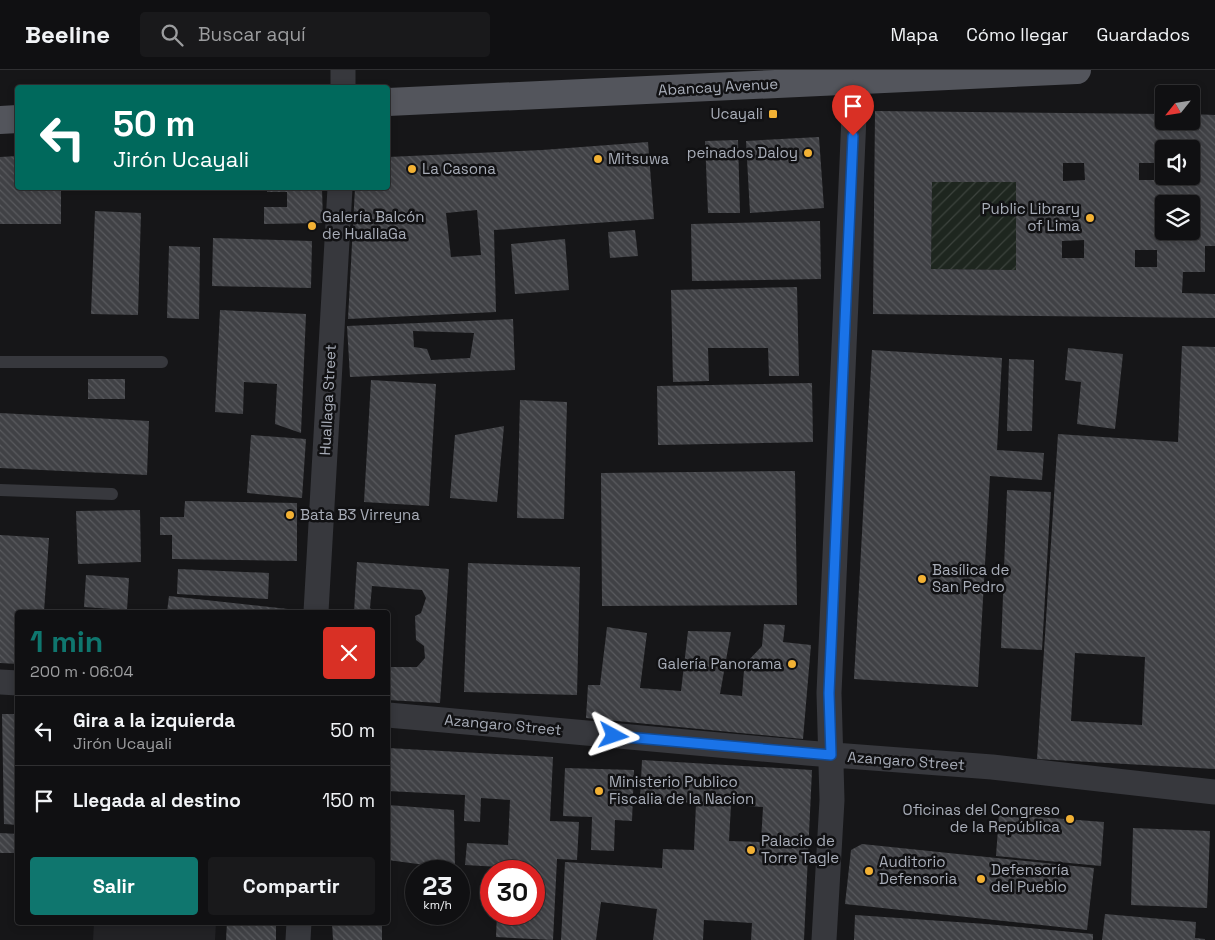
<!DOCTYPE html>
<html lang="es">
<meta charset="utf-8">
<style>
:root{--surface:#101012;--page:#19191b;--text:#f1f3f6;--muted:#9c9d9f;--line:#303032;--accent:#0f766e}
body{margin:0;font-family:"Space Grotesk",sans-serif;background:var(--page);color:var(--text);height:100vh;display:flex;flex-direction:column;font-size:19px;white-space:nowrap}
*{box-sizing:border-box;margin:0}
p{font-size:16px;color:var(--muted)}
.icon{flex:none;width:28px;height:28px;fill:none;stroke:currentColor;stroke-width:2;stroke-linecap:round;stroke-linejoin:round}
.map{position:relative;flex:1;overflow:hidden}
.drawer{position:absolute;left:15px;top:540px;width:375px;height:315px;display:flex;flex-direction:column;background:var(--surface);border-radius:5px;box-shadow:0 2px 8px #0003,0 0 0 1px var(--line)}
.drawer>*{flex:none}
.banner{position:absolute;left:15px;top:15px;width:375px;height:105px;border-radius:5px;box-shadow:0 2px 8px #0003,0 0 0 1px var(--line);background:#00695c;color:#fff;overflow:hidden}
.needle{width:32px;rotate:240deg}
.tools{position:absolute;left:1155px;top:15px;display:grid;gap:10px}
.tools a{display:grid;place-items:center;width:45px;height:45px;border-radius:5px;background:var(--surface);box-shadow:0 2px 8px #0003,0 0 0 1px var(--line);font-size:25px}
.speed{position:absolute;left:405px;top:790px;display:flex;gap:10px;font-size:25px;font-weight:700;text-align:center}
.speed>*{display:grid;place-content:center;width:65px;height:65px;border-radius:50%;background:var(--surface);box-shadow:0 2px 8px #0003,0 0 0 1px var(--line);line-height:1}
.speed small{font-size:12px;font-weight:400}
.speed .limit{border:8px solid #d22;background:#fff;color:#111}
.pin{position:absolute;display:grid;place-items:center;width:42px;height:42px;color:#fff;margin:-51px -21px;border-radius:50% 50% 50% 0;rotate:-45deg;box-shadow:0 0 5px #0007}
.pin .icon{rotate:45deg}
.me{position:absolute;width:55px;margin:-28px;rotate:95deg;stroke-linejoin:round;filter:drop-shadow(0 0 4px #0008)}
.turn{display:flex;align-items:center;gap:18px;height:105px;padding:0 15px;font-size:22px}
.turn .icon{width:65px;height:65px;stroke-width:2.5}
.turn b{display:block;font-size:35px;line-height:42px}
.round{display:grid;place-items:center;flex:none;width:52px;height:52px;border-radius:5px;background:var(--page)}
.head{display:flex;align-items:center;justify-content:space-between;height:85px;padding:0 15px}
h1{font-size:30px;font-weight:700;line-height:38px;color:var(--accent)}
.primary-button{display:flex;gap:10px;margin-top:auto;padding:10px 15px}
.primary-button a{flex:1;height:58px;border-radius:5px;background:var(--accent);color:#fff;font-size:20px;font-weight:700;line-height:58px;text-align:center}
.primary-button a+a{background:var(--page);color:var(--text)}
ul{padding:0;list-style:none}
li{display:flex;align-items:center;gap:15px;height:70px;padding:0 15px;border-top:1px solid var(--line)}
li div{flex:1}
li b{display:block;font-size:19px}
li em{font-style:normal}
header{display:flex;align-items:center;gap:30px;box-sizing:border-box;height:70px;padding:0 25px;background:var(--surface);border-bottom:1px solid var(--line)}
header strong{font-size:24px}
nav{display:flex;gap:28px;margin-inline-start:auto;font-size:18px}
.search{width:350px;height:45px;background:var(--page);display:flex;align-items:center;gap:12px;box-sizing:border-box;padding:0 18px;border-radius:5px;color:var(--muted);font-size:19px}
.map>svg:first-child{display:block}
</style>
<header>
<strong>Beeline</strong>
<div class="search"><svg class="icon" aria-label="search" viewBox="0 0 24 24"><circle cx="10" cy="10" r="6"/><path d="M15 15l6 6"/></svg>Buscar aquí</div>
<nav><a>Mapa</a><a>Cómo llegar</a><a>Guardados</a></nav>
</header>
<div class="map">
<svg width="1215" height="870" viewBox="0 0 1215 870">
<defs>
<pattern id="garden-furrows" width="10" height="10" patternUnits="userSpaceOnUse" patternTransform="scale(1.25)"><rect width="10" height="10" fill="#1e261f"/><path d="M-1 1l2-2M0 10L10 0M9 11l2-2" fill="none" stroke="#3c433d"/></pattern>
<pattern id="building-back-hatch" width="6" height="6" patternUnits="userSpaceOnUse" patternTransform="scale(1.25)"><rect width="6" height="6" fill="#404145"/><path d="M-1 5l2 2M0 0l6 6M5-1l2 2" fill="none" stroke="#595a5e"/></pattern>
</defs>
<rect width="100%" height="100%" fill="#161618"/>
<path fill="#222225" d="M94,853H216L215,870H93Z"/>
<path fill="url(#garden-furrows)" d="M932,112H1016V200L931,199Z"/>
<path fill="url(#building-back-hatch)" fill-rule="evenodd" d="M875,41L1164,44V51H1191V44L1215,45V176H1205V202H1183L1182,223L1215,224V248L873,244ZM1164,79H1191V106H1164ZM1063,93H1084L1085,110L1063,111ZM1139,93H1161V110H1139ZM932,112H1016V200L931,199ZM1164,134H1191V161H1164ZM1084,170V188H1062V171ZM1135,180H1157V197H1135Z
M819,67L824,138L750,143L746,71Z
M738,70L740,143H708L705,71Z
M648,72L654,149L494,160L496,242L348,249L355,118H388V87L542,80ZM477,140L481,185L451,187L446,143Z
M18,86V118H61V154H0V87Z
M267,118H322L323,153L264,154V137H287V122H267Z
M95,141L141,143L138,245L91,244Z
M820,151L821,209L692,211L691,154Z
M635,160L638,186L610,188L608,162Z
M213,168L312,171L311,218L212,216Z
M565,169L569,220L515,224L511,174Z
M169,176L200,177L199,249L167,248Z
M797,217L799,306H769L768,278H708L709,311L673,312L671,220Z
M220,240L306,244L301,363L275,354L277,314L244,312L243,344L215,342Z
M513,249L515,300L350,307L347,256ZM413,261L474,263L470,288L431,290L427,279L414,277Z
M1182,276L1215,277V699L1037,689L1058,364L1178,372ZM1075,583L1145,587L1142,655L1071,651Z
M1068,278L1123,284L1115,359L1077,354L1081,312L1065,310Z
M872,280L1002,288L997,380L1044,383L1042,410L990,406L978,617L854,609Z
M1009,289L1034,290L1032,361H1007Z
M88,309H125V329H88Z
M371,310L436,314L429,436L364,432Z
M812,313L813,372L658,375L657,316Z
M520,330L567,332L564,449L517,448Z
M0,343L149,351L147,405L0,398Z
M504,356L497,432L450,428L455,365Z
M251,365L306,369L302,428L247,423Z
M795,401L797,535L602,536L601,403Z
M1007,420L1051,422L1042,580L1001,578Z
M185,431L297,433V491L172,489V465H160V447H184Z
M140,440L141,492L78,494L76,441Z
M0,465L49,468L44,542H18V594L0,593Z
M357,492L449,499L440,633L388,630V597H417L425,588L424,576L416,570L415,546L421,543L426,528L422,520L372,516L370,538L375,542H354Z
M468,493L580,497L577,625L464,622Z
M178,499L269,503L268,529L177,524Z
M86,505L129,508L127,540L84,537Z
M169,526L297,540V542H167Z
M764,554L785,555L783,572L811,575L803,669L586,648L588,615H600L607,557L647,563L640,618L681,621L688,561L731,562L720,624L742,626L744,600L748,591L762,576Z
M2,644H18V755L4,754Z
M388,678L553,687L550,751L579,752L577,790L557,789L553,870L496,867L497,844H534V801H500V797L465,795L467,773L508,775L510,730L481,728L480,752L464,751L465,725L388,721Z
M642,690L812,700L804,870H751L752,853L704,850L703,870H653L657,839L601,832L596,870H561L565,792L662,798L663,779L694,780L696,733L640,730ZM731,735L763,737L761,772L729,771Z
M565,698L634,700L632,751L615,750L614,781L591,780L592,747L563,746Z
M388,735L454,740L455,799L388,790Z
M999,744L1104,752L1101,796L996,786Z
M1133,758L1210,761L1207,838L1131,835Z
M0,763L18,764V783H0Z
M862,774L1094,798L1087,860L845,834L851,780Z
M1105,844L1196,852L1195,868L1205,869V870H1102Z
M855,845L986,854L1093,864V870H854Z
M227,852H276V870H226Z
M332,852H382V870H333Z"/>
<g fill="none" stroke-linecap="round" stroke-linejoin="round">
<path stroke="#37383d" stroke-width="12" d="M0,292H162
M0,420L112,424"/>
<path stroke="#37383d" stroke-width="25" d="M343,0V18
M316,542L340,118
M0,612L18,613
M388,645L807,683L992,697L1215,722
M298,870L299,852
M824,870L832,730L829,623L856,0"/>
<path stroke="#53555c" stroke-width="28" d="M388,32L1077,0
M0,50L18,49"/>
</g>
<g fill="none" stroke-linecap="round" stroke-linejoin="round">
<g stroke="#114b97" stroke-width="12">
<path id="route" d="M614,666L831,685L829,623L853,66"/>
</g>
<use href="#route" stroke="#1a73e8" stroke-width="9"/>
</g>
<g fill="#f2b134" stroke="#111113" stroke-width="2">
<rect x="768" y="39" width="10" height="10" rx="2.5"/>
<circle cx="808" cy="83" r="5"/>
<circle cx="598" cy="89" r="5"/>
<circle cx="412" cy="99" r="5"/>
<circle cx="1090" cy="148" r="5"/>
<circle cx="312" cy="156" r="5"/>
<circle cx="290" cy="445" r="5"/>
<circle cx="922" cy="509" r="5"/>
<circle cx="792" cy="594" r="5"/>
<circle cx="599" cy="721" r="5"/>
<circle cx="1070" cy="749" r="5"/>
<circle cx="751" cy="780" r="5"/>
<circle cx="869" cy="801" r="5"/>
<circle cx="981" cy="809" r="5"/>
</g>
<g text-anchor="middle" stroke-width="5" stroke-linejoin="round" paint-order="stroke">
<g font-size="15" fill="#a8adb8" stroke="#111113">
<text transform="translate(718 17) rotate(-3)" y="5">Abancay Avenue</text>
<text transform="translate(328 330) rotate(-87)" y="5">Huallaga Street</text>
<text transform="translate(503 655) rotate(5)" y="5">Azangaro Street</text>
<text transform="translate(906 691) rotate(4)" y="5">Azangaro Street</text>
</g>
<g font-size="15" fill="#a8adb8" stroke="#111113" text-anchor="start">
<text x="763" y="49" text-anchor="end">Ucayali</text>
<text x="798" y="88" text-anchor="end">peinados Daloy</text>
<text x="608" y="94">Mitsuwa</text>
<text x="422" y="104">La Casona</text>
<text x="1080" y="144" text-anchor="end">Public Library<tspan x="1080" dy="17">of Lima</tspan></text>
<text x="322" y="152">Galería Balcón<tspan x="322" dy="17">de HuallaGa</tspan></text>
<text x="300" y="450">Bata B3 Virreyna</text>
<text x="932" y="505">Basílica de<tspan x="932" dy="17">San Pedro</tspan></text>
<text x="782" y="599" text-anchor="end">Galería Panorama</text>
<text x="609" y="717">Ministerio Publico<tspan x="609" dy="17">Fiscalia de la Nacion</tspan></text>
<text x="1060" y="745" text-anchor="end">Oficinas del Congreso<tspan x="1060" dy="17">de la República</tspan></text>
<text x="761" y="776">Palacio de<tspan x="761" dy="17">Torre Tagle</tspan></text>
<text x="879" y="797">Auditorio<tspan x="879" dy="17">Defensoria</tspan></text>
<text x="991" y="805">Defensoría<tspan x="991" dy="17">del Pueblo</tspan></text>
</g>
</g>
</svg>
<div class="tools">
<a><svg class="needle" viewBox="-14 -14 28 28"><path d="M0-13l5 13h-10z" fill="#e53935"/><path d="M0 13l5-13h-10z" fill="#9c9d9f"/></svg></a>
<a><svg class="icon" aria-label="sound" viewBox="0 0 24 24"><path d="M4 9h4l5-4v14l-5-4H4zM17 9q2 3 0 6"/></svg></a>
<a><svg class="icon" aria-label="layers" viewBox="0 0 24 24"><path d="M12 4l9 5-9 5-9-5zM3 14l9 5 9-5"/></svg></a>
</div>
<div class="speed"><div>23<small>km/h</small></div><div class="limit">30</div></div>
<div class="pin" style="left:853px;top:66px;background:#d93025"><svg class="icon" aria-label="arrive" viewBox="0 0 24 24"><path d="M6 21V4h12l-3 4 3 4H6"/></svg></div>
<svg class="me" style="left:614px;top:666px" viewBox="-20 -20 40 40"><path d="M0-17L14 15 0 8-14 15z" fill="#1a73e8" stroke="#fff" stroke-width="4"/></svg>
<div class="banner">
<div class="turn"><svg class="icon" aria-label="left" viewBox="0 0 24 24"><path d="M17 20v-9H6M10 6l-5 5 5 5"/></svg><div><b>50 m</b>Jirón Ucayali</div></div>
</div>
<section class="drawer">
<div class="head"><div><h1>1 min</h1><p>200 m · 06:04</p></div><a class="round" style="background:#d93025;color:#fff"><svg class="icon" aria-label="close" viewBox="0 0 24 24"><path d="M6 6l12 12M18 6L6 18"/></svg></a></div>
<ul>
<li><svg class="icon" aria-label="left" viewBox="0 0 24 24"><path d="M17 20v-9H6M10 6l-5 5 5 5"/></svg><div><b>Gira a la izquierda</b><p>Jirón Ucayali</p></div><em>50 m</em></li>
<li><svg class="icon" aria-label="arrive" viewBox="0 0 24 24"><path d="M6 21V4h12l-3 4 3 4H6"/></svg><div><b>Llegada al destino</b></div><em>150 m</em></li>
</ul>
<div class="primary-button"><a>Salir</a><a>Compartir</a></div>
</section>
</div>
